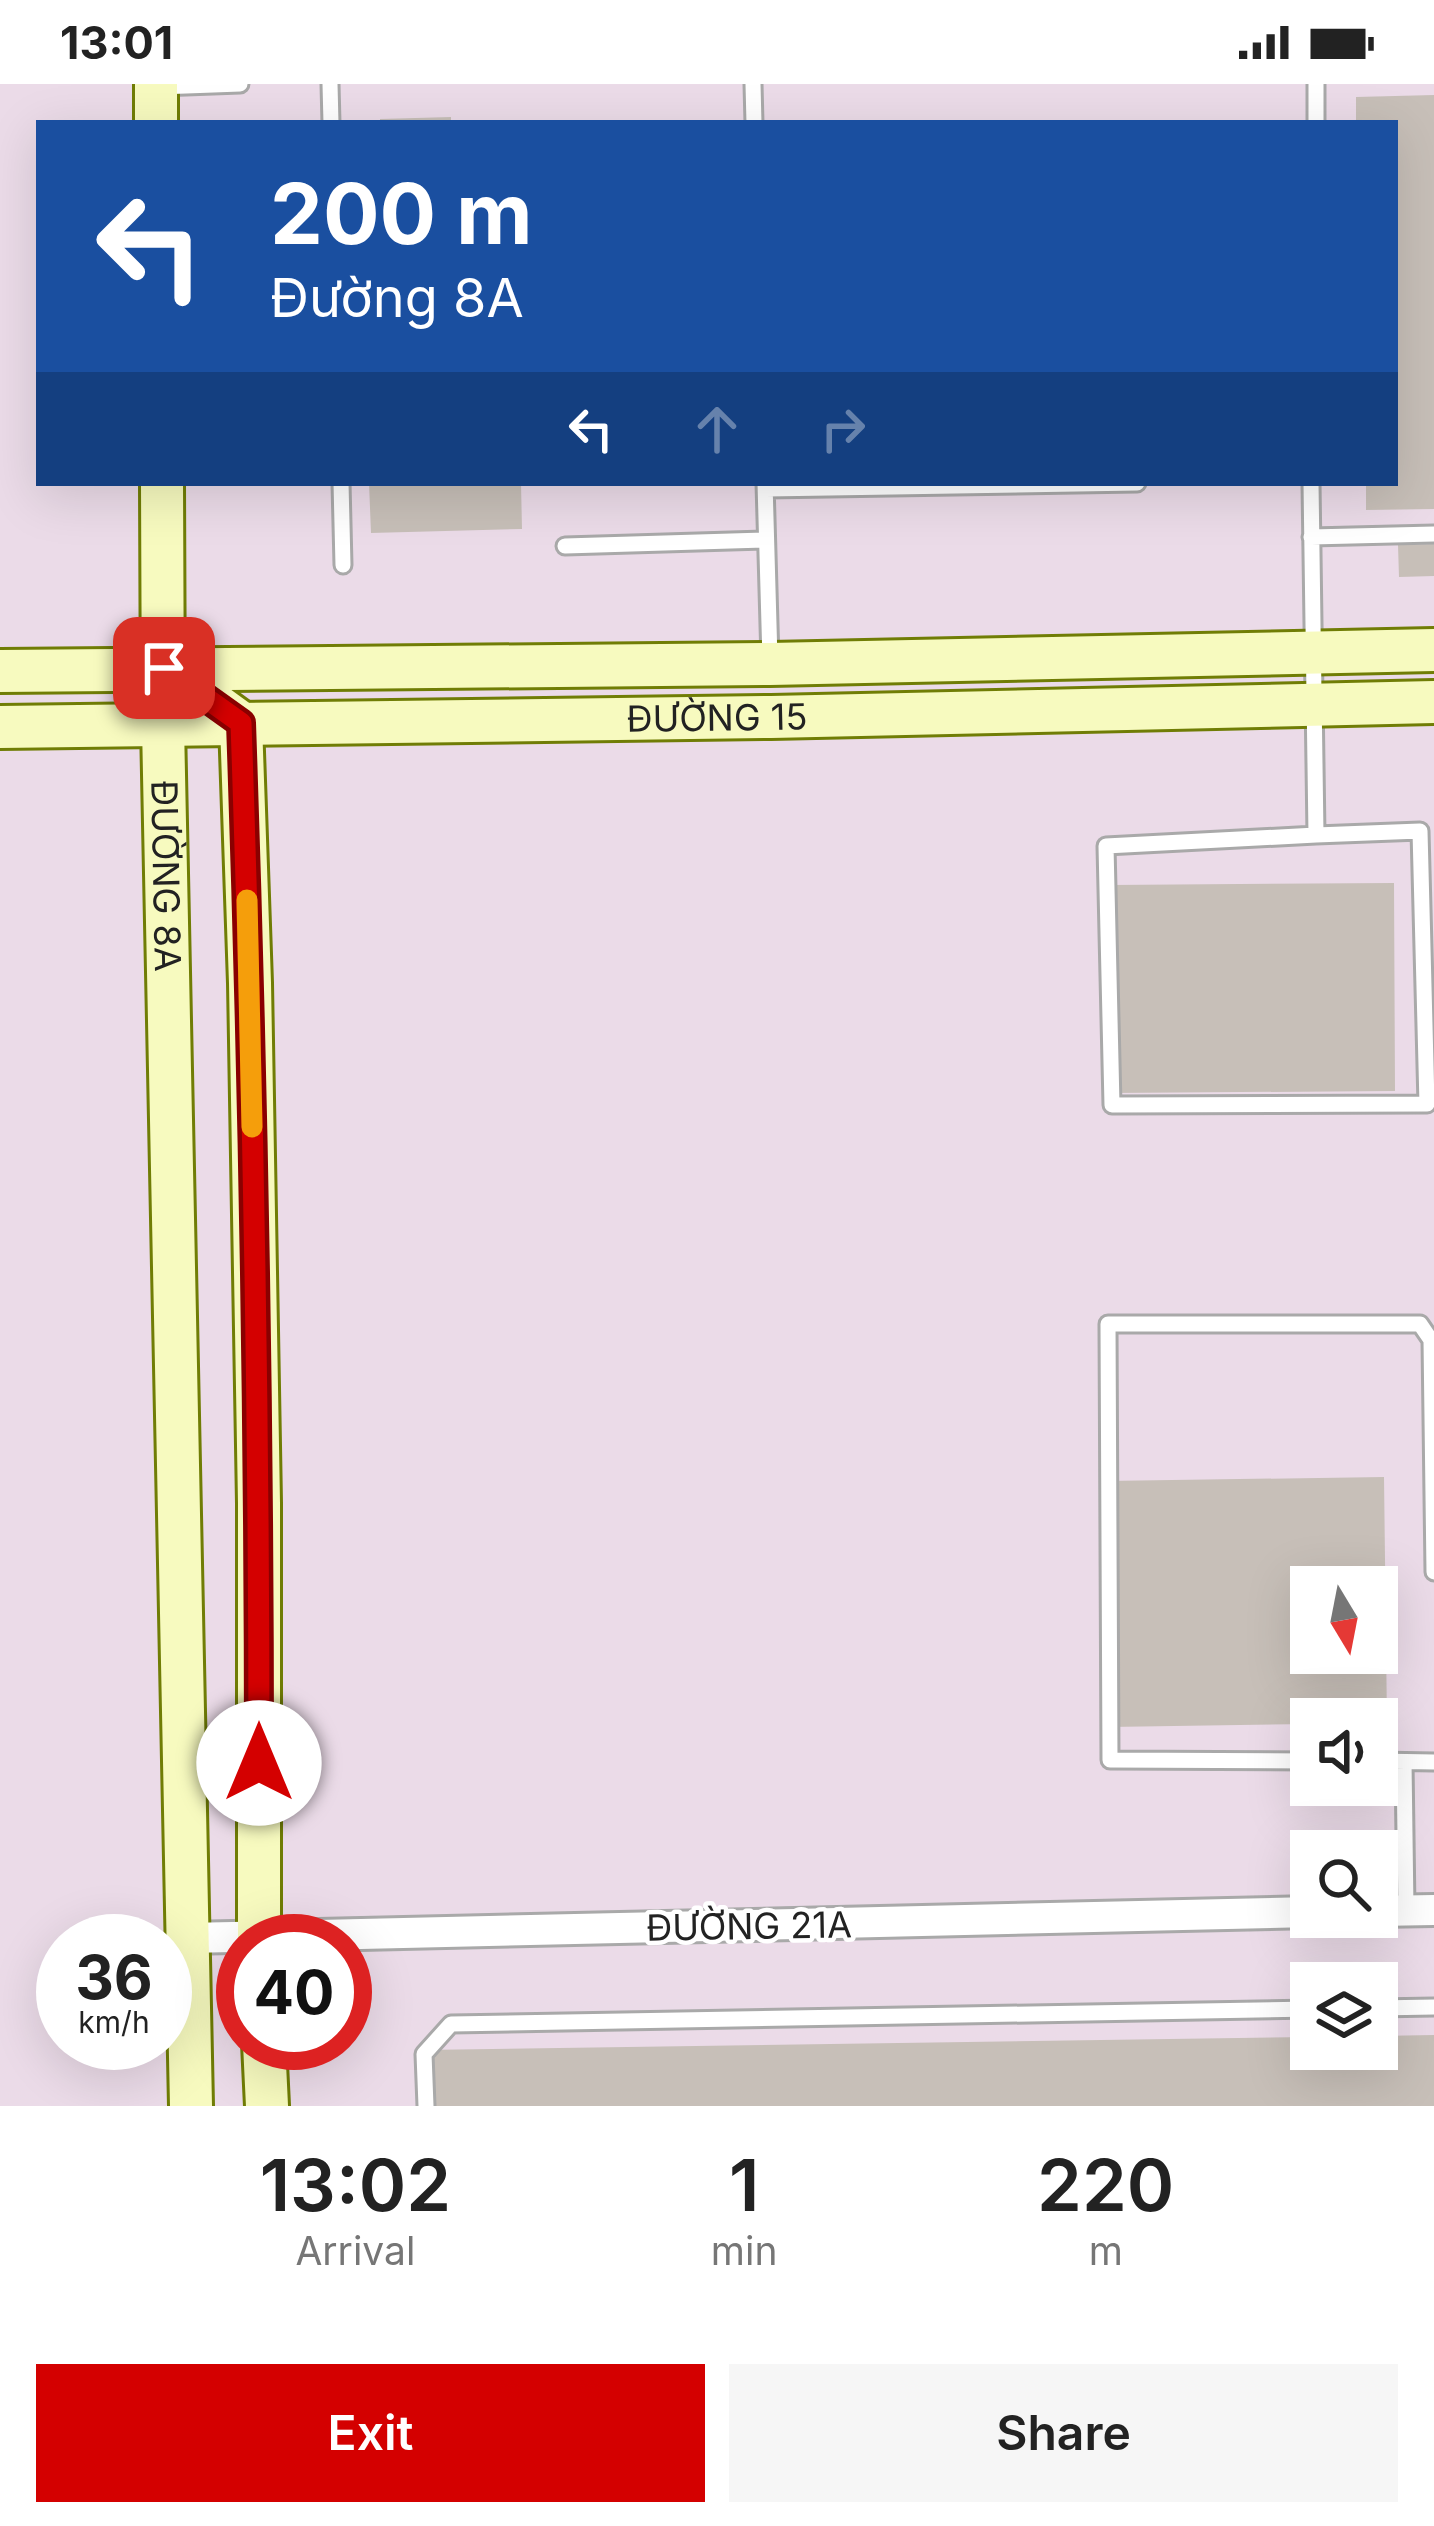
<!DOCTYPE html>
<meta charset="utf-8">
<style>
:root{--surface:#fff;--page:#f6f6f6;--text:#222;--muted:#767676;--accent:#d40000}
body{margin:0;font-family:Inter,sans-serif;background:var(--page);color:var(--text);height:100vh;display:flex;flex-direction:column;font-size:45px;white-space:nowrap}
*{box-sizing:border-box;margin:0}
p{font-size:39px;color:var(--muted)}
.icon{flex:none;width:66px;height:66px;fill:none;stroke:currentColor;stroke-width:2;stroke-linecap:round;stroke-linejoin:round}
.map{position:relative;height:2022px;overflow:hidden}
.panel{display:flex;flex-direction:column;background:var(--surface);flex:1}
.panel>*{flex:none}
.hud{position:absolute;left:36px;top:36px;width:1362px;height:366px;border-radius:0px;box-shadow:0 12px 48px #0002;background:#1a4fa0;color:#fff;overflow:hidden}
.needle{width:78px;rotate:170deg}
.buttons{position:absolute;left:1290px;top:1482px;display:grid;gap:24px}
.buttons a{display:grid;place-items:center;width:108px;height:108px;border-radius:0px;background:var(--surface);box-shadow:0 12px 48px #0002;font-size:60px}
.speed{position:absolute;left:36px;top:1830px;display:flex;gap:24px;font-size:60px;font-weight:700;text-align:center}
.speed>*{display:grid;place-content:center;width:156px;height:156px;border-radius:50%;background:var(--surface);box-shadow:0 12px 48px #0002;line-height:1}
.speed small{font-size:30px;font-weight:400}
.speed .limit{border:18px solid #d22;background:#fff;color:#111}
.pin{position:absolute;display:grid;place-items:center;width:102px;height:102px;color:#fff;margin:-51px;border-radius:24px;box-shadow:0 6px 18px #0006}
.me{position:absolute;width:132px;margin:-66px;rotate:0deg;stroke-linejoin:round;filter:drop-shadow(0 0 9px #0008)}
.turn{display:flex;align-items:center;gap:42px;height:252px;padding:0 36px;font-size:54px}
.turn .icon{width:156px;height:156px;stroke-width:2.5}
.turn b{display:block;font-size:84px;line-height:102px}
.lanes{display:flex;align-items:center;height:114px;padding:0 36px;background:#0003;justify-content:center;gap:60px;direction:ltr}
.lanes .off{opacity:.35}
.eta{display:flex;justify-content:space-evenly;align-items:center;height:204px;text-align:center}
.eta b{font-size:72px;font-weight:600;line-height:84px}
.button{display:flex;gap:24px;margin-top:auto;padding:24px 36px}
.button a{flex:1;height:138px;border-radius:0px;background:var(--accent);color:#fff;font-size:48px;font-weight:600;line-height:138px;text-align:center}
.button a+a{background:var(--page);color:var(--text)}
.status{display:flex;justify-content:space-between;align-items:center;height:84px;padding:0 60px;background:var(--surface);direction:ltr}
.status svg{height:33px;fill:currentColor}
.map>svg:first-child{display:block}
</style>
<div class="status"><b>13:01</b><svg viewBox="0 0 49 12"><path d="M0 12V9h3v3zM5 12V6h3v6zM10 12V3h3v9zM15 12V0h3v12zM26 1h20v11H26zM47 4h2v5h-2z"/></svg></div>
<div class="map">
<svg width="1434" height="2022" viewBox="0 0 1434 2022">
<rect width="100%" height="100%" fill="#f2efe9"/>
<path fill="#ebdbe8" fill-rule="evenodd" d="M0,0H1434V2022H0ZM39,39H1395V399H39ZM1311,1503H1377V1569H1311ZM1311,1635H1377V1701H1311ZM1311,1767H1377V1833H1311ZM63,1857H165V1959H63ZM243,1857H345V1959H243ZM1311,1899H1377V1965H1311Z"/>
<path fill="#c7bfb8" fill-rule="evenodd" d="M1434,11V425L1366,426V399H1395V39H1356V13Z
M451,33V39H380V35Z
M369,399H521L522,445L371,449Z
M1434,460V492L1399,493L1398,461Z
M1394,799L1395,1007L1111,1009L1110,801Z
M1384,1393L1387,1639H1377V1635H1311V1640L1109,1643L1106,1397ZM1311,1503H1377V1569H1311Z
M1434,1951V2022H423L422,1966L1311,1953V1965H1377V1952Z"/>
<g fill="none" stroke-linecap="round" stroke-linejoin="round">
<g stroke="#a9a9a9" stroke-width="21">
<path id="lane" d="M330,0L331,39
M753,0L754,39
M159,3L240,0
M1316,39V0
M341,399L343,481
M765,399L770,576
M1311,399L1316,751L1420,747L1427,1020L1112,1021L1106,762L1316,751
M766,405L1137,399
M1311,453L1434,450
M565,462L766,456
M1311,1677L1110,1676L1108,1240H1420L1431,1256L1434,1488
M1377,1677L1434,1678
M1404,1678L1406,1826
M1377,1924L1434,1923
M426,2022L424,1970L451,1940L1311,1925"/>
</g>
<g stroke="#a9a9a9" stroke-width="36">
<path id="street" d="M1377,1827L1434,1826
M187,1854L1311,1828"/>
</g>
<g stroke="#707d05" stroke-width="48">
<g id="secondary">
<path d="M156,0V39"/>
<path id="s1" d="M162,399L163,641L191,2022"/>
<path d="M0,587L770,580L1434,566"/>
<path d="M219,623L241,639L250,899L259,1419V1857"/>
<path id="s2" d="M0,643L771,633L1434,618"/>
<path d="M264,1959L267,2022"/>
</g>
</g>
<use href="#lane" stroke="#fff" stroke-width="15"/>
<use href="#street" stroke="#fff" stroke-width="30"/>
<use href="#secondary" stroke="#f7fabf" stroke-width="42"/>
</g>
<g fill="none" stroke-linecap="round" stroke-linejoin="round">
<g stroke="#8a0000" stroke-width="30">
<path id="route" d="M164,584L241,639C253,986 259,1332 259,1679"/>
</g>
<use href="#route" stroke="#d40000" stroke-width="21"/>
<path stroke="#f59e0b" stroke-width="21" d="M247,816L252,1043"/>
</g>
<g text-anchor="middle" stroke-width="9" stroke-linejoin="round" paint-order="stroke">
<g font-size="36" fill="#222" stroke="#fff">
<text dy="13" stroke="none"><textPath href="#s2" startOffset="717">ĐƯỜNG 15</textPath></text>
<text dy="13" stroke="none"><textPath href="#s1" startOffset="393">ĐƯỜNG 8A</textPath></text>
<text transform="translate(749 1842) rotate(-1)" y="13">ĐƯỜNG 21A</text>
</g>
</g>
</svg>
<div class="buttons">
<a><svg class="needle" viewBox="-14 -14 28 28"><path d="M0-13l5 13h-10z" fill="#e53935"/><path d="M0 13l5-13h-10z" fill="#767676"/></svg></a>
<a><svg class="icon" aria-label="sound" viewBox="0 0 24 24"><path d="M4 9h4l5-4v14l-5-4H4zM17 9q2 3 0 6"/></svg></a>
<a><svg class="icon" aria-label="search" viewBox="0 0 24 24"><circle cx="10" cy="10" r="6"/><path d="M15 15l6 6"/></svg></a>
<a><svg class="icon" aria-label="layers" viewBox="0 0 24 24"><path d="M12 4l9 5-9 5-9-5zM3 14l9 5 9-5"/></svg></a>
</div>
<div class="speed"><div>36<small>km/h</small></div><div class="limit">40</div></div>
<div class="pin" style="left:164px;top:584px;background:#d93025"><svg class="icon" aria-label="arrive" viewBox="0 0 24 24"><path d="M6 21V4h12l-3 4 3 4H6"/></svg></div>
<svg class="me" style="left:259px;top:1679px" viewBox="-20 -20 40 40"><circle r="19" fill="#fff"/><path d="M0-13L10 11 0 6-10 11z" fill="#d40000"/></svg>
<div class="hud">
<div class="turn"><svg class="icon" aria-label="left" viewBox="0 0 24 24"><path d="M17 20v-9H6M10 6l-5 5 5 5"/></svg><div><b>200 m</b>Đường 8A</div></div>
<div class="lanes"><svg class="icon" aria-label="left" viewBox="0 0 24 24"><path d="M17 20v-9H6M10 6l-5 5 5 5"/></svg><svg class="icon off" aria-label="ahead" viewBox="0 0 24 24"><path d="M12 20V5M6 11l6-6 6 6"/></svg><svg class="icon off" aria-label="right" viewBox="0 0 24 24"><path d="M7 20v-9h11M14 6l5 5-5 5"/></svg></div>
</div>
</div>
<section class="panel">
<div class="eta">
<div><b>13:02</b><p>Arrival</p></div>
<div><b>1</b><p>min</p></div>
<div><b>220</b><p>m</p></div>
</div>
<div class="button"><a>Exit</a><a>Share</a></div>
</section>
